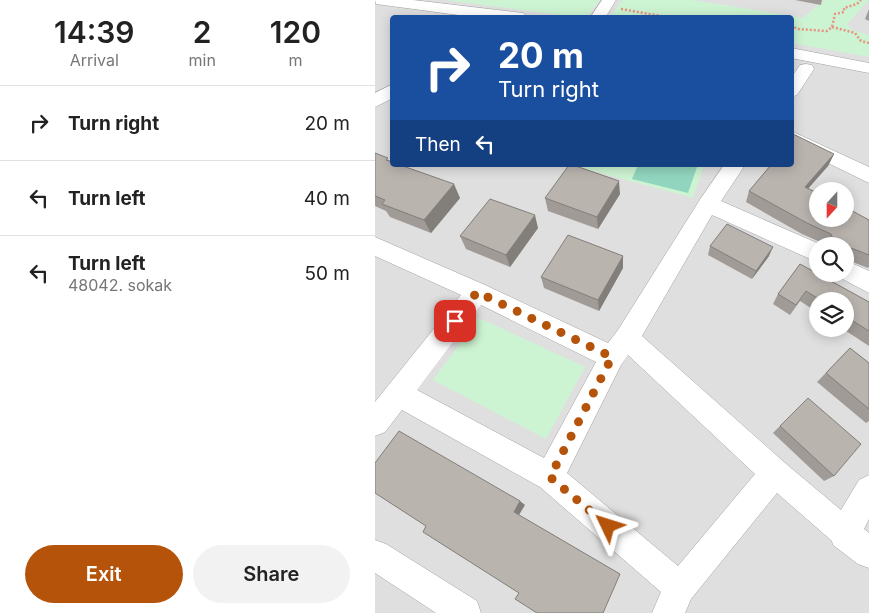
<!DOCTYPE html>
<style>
:root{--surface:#fff;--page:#f2f2f2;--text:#222;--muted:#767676;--line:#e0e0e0;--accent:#b45309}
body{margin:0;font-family:Inter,sans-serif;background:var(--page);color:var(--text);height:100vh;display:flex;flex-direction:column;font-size:19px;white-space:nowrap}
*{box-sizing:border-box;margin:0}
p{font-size:16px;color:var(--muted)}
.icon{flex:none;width:28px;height:28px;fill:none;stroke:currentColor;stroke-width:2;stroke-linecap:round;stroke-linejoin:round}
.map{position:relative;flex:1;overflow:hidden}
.details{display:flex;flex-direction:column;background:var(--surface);width:375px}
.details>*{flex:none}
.top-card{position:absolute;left:15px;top:15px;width:404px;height:152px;border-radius:5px;box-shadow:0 2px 12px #0003;background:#1a4fa0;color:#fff;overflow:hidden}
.needle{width:32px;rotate:201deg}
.tools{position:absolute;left:434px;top:182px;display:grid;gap:10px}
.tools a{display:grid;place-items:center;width:45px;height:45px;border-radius:50%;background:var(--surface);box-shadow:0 2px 12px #0003;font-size:25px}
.pin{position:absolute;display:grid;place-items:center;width:42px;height:42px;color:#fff;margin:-21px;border-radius:10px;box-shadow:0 2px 8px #0006}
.me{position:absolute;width:55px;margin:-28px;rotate:311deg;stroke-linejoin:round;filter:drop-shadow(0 0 4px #0008)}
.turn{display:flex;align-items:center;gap:18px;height:105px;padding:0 25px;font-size:22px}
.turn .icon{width:65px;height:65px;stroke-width:2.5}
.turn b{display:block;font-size:35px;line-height:42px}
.then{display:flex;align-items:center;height:48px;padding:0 25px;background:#0003;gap:10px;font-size:19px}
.eta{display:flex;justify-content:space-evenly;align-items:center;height:85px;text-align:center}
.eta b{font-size:30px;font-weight:600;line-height:35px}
.button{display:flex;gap:10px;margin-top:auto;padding:10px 25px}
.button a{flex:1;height:58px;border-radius:30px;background:var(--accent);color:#fff;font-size:20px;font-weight:600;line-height:58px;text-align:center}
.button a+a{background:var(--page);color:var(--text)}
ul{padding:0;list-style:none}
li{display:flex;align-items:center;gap:15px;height:75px;padding:0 25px;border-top:1px solid var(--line)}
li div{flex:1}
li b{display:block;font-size:19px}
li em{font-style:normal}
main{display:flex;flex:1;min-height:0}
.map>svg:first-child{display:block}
</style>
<main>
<section class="details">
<div class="eta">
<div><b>14:39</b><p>Arrival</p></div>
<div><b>2</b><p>min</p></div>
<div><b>120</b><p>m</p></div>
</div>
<ul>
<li><svg class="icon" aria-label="right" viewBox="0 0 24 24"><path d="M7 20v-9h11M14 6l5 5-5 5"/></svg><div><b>Turn right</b></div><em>20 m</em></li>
<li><svg class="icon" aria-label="left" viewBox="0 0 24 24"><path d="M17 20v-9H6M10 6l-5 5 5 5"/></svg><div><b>Turn left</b></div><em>40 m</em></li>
<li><svg class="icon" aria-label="left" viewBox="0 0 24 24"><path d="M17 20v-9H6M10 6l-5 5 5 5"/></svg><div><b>Turn left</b><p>48042. sokak</p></div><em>50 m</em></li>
</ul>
<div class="button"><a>Exit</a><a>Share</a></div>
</section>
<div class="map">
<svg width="494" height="613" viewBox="0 0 494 613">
<rect width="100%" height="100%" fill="#f0eee9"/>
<path fill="#dfdfdf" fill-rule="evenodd" d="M0,0H494V613H0ZM18,18H416V165H18ZM442,191H470V219H442ZM442,246H470V274H442ZM442,301H470V329H442Z"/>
<path fill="#cdf4d2" d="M70,0H225L212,17L207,18Z
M247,0H318L428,18L449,0H494L472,24L477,30L494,35V57L416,43V18H237L236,16Z
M196,165H329L318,198Z
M104,318L210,367L171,439L58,380Z"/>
<path fill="#92d5be" d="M263,165H313L322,167L313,193L257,179Z"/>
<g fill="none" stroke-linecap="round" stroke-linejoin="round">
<g stroke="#a2a2a2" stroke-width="1">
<path id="minor" d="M0,0H38L148,13L155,18H106L1,4Z
M227,0H241L230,18H215Z
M416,48L494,63V73L416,58Z
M431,64L437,65L439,69L422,95L416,97V78L425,65Z
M18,84V98L0,107V93Z
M416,131L494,167V183L416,145Z
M349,165H370L346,201L449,246H442V262L337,215L267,336L410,463L466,510L484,480L494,475V519L489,529L494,533V568L483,564L458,545L457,541L402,493L316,599L310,613H277L286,592L165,487L27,410L10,432L0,436V402L86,295L0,256V237L110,285L233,343L243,330L326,198ZM106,305L221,362L169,458L42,390ZM253,355L380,474L303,566L192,473L246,365Z
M470,260L494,271V293L462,276L461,274H470Z
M0,540L11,544L102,601L106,613H61L0,573Z"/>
</g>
<path stroke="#e99182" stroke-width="2.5" stroke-dasharray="2 2" stroke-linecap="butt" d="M246,9L297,18
M329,18H335
M416,25L422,29L452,31L457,27L460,14L469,12V8L482,4L486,0
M457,27L480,33L486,41L494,43"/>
<use href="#minor" fill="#fff" fill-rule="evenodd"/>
</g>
<path fill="#a09b96" d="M420,0H447L446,5Z
M494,9V21L490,19Z
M0,153L85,198L56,233L15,217L11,211L0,206Z
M459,154L453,166L433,188L494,220V267L493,268L470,259V246H450V244L427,234L371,202L374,191L395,166L394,165H416Z
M245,194L223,229L173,211L170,198Z
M163,228L135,267L91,249L85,236Z
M335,246L394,256L377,279L333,255Z
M248,256V268L224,311L169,288L166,277Z
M425,264L494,302V346L468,329H470V301H442V312L425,301L415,315L398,304L403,294Z
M475,348L494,363V421L491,423L442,382Z
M433,398L459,476L449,481L398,433Z"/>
<path fill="#827e7a" d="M459,154L453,166L425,198L430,187Z
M244,181L245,194L223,229L222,217Z
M79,184L85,198L56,233L49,220Z
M160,215L163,228L135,267L131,255Z
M398,247L394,256L377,279L381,271Z
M248,256V268L224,311L223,300Z
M145,501L150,505L144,515L139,512Z"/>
<path fill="#bab4af" stroke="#827e7a" d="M416,133L459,154L430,187L442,193V219H470V207L494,220V255L476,248L457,237L456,234L432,223L374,191L396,165H416Z
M0,153L13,158L11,160L18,162V165H25L79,184L49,220L7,204L10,200L0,196Z
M194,165H198L244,181L222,217L170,198Z
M115,199L160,215L131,255L85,236Z
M352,224L398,247L381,271L335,246Z
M193,235L248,256L223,300L166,277Z
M425,264L494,302V331L470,316V301H447L431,291L421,305L403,294Z
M475,348L494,363V409L451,373Z
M433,398L486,444L459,476L405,426Z
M24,431L145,501L139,512L245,574L228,613H162L140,599L144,593L48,532L51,526L0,493V463Z"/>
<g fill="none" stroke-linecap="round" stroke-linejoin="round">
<path stroke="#b45309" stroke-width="9" stroke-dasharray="0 16.2" d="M80,321L102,292L237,357L175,477L233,526"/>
</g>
</svg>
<div class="tools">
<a><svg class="needle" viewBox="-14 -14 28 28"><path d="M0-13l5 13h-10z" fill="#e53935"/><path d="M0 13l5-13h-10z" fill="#767676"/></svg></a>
<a><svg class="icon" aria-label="search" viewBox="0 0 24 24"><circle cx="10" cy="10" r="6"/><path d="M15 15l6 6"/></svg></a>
<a><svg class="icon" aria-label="layers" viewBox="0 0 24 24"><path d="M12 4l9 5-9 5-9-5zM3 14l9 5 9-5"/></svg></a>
</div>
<div class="pin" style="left:80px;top:321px;background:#d93025"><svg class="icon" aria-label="arrive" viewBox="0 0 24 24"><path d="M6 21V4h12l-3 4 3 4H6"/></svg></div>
<svg class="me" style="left:233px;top:526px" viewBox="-20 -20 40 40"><path d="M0-17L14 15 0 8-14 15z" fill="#b45309" stroke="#fff" stroke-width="4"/></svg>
<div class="top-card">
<div class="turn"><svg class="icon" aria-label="right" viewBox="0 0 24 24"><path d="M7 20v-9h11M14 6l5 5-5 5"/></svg><div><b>20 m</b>Turn right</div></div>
<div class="then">Then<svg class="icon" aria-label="left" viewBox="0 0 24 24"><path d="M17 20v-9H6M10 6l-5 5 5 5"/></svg></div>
</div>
</div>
</main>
